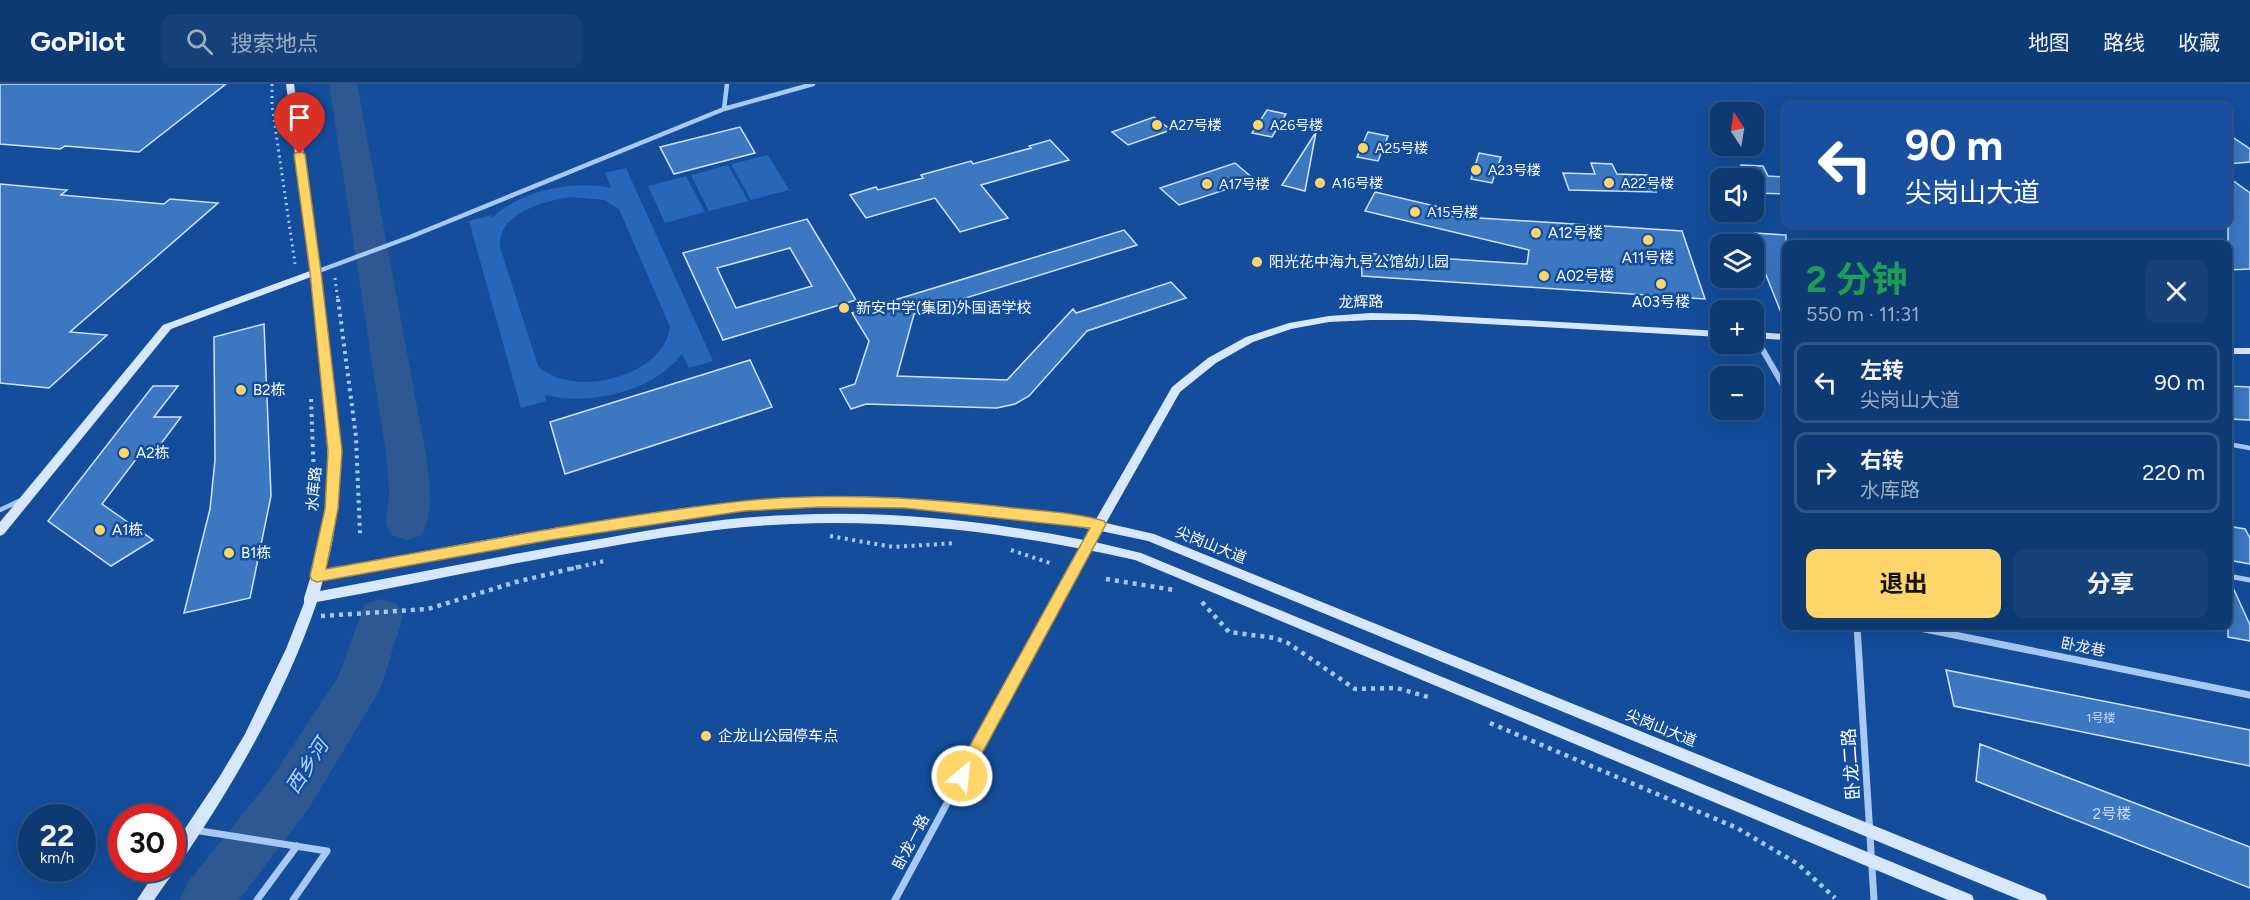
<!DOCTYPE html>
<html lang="zh">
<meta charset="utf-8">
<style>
:root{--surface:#0e3a74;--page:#174179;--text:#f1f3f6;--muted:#9badc5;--line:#2e5486;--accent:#ffd469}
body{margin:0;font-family:Figtree,"Noto Sans SC",sans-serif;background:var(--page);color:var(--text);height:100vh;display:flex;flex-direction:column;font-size:22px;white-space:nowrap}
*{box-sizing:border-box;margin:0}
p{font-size:20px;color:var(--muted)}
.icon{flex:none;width:33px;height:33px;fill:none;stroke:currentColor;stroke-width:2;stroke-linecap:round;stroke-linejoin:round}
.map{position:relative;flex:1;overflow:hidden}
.sheet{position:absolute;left:1782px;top:156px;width:450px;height:390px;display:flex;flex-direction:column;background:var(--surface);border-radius:12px;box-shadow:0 6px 24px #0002,0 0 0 2px var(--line)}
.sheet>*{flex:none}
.banner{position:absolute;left:1782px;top:18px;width:450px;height:126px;border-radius:12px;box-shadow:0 6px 24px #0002,0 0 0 2px var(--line);background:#1a4fa0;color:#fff;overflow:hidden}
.needle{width:39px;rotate:348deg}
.controls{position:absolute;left:1710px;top:18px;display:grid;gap:12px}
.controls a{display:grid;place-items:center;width:54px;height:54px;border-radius:12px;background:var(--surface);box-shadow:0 6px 24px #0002,0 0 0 2px var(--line);font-size:30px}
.speed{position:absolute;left:18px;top:720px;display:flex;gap:12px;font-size:30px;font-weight:700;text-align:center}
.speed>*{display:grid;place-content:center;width:78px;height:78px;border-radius:50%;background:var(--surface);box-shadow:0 6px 24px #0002,0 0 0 2px var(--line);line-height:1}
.speed small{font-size:15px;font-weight:400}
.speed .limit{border:9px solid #d22;background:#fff;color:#111}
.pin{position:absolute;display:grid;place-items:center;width:51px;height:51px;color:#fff;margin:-62px -26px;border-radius:50% 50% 50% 0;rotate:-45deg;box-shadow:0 0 6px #0007}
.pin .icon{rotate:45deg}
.me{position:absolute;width:66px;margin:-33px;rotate:28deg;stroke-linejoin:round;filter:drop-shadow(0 0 4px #0008)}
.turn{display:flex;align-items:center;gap:21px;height:126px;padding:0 24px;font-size:27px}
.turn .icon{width:78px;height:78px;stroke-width:2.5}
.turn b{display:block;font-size:42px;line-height:51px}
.round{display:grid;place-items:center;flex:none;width:63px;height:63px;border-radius:12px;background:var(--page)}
.overview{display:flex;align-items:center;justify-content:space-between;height:102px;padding:0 24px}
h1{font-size:36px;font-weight:700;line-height:45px;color:#1e9e55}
.button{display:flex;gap:12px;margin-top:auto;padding:12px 24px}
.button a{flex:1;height:69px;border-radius:12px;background:var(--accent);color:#111;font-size:24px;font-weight:700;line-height:69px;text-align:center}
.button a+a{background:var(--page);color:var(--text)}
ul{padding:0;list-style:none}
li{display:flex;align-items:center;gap:18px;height:81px;margin:0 12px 9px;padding:0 12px;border:3px solid var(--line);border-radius:12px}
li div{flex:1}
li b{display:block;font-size:22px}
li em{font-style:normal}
header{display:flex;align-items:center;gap:36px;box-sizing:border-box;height:84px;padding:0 30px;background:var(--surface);border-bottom:2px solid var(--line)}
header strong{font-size:28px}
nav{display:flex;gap:33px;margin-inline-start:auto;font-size:21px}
.search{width:420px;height:54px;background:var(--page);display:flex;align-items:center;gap:15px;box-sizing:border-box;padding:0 21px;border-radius:12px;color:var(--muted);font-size:22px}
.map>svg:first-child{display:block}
</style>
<header>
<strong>GoPilot</strong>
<div class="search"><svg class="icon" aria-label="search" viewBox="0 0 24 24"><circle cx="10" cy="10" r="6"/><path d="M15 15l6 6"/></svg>搜索地点</div>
<nav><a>地图</a><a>路线</a><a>收藏</a></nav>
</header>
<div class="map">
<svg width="2250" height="816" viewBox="0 0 2250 816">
<rect width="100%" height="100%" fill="#134d9b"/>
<path fill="#2667b9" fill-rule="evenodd" d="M768,71L789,106L751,116L731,80Z
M728,81L748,117L709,127L691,91Z
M626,84L713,277L689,284L682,270C653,308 590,322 545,311L546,317L521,324L469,137L491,131L492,134C521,106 573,96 611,104L605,89ZM571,113L604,116L619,125L670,243C663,294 572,315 538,282L500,163C497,129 545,117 571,113Z
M686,92L705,128L665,139L648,102Z"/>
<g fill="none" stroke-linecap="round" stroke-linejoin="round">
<path fill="#2d5891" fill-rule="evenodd" d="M329,0H357L427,376C429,400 434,429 422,451L407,456L392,451L386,440L389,408L387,376Z
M381,515L397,520L403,533L382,600L375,614L309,724L239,816H180L188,798L273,692L338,593L365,520Z"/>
</g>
<path fill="#3c77c2" stroke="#cfe4fd" stroke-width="1.5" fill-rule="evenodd" d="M0,0H226L139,68L65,62L60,65L0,60Z
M1267,26L1286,30L1272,53L1252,49Z
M1154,33L1171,46L1128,61L1112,48Z
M740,43L755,69L674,90L660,63Z
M1316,48L1305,107L1282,101Z
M1368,48L1388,52L1378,77L1357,73Z
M2228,50L2250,65V78L2228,80Z
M1050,56L1069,76L981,101L1008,134L960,148L935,114L866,134L850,111L876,103L878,106L923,94L921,91L971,77L973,80L1031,64L1029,62Z
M1479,69L1501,73L1492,99L1471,95Z
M1235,79L1255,96L1179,121L1160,104Z
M1591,79L1612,80L1617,90L1648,91L1656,108L1569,106L1563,89L1595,90Z
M1741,81L1763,82L1768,92L1786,93V110L1754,109V94H1720V103L1715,91L1746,92Z
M2228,93L2250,109V185L2228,186Z
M0,100L67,106L61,111L164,120L170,115L218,119L70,248L107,251L49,304L0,299Z
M1375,108L1448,125V132L1682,147L1705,215L1362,192L1361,169L1527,180L1529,166L1365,127Z
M807,135L856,216L723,256L683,169ZM790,164L812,202L736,224L717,184Z
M1124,146L1137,161L914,230L897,292L1007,296L1073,225L1076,229L1171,198L1186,214L1087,247L1029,312L1015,320L997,324L866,320L851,325L840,305L855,300L869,257L852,229Z
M1754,149L1786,151V241L1758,171H1754Z
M264,240L271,412L250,514L184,529L210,425L215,376L214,253Z
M750,276L772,323L565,390L550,338Z
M153,302H178L154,333H181L154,369L140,370L102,420L153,456L111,482L48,437Z
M2228,302L2250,303V336L2228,335Z
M2228,442L2245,445L2250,454V480L2228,476Z
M2228,497H2230L2250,541V557L2228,553Z
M1946,586L2250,646V682L1954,622Z
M1980,660L2250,763V804L1976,697Z"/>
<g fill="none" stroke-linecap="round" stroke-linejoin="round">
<path stroke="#a7c9f4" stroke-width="3" stroke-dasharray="2 4" stroke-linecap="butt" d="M272,0V21L295,180
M335,194L338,217"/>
<path stroke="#a7c9f4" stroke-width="4" stroke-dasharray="3 4.5" stroke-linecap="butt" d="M338,215L356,353L360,450
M311,315L314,394
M830,452L893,463L956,459
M1011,466L1050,479
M571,485L604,477"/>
<path stroke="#a7c9f4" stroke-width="4.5" stroke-dasharray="4 5" stroke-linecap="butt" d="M1106,495L1174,506
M1202,518L1229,548L1275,554L1288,559L1355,605L1397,604L1428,613
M321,532L428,525L516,498L578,483
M1490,639L1737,744L1798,780L1835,814"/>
<path stroke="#a7c9f4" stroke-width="4.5" d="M2228,360L2250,364
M0,426L21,416"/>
<path stroke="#a7c9f4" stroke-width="5" d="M2228,492L2250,496"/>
<path stroke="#a7c9f4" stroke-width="4.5" d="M724,25L727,0
M316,188L410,153L724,25L813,0"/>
<path stroke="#a7c9f4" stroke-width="6" d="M1754,251L1786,306
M1074,485L1087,460"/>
<path stroke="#a7c9f4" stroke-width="7" d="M1857,542L1874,816
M1910,542L2250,611
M194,746L327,767L293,816
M257,816L297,762
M895,816L1074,483"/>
<path fill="#d7e7fd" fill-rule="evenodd" d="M286,0H294C305,79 317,157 326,235C336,319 349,403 326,485C421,468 516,449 612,435C678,424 744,415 810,413C906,411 1001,421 1095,437L1172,303L1208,274L1246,253L1289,239L1329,232L1371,229L1414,230L1720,247V253L1414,236H1371L1329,238L1291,245L1253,258L1216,279L1180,308L1106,439L1154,450L2045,811L2047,816H2020L1148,457L1101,447L1095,458L1141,469L1972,811L1974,816H1948L1135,476C1022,451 908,435 792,440C730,442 668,452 607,463C510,479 414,500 317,518C280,626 220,724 154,816H137L158,784H172V764L220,692L245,650L286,565L304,519V514L317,472L326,425L328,384L325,323L311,193L171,245L4,450L0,452V438L163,241L310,187ZM844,422C926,423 1009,431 1090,445L1084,456C987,437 890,426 791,431C729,433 667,443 606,454C510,470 415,489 320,507L323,496C495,464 668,424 844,422Z
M1754,248L1786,250V256L1754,254Z
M2228,264H2250V270H2228Z"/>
</g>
<path fill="#ffd469" stroke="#a68a44" stroke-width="1.5" d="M300,67L305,70L321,188L342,367L338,425L326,485C464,461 603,433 743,417C829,408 919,413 1005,423C1036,427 1075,428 1104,437L1106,440L967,697L962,700L956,697L953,692L956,687L1090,444L905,424L820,423L744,427L550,456L317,498L312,496L310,492L325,425L328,367L310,188L294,70Z"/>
<g fill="#ffd469" stroke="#134d9b" stroke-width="2">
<circle cx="1157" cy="41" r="6"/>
<circle cx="1258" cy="41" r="6"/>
<circle cx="1363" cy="64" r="6"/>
<circle cx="1476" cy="86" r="6"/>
<circle cx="1320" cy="99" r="6"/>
<circle cx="1609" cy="99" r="6"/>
<circle cx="1207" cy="100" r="6"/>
<circle cx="1415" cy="128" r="6"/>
<circle cx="1536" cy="149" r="6"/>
<circle cx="1648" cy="156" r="6"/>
<circle cx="1257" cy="178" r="6"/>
<circle cx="1544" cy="192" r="6"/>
<circle cx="1661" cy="200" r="6"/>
<circle cx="844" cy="224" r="6"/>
<circle cx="241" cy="306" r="6"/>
<circle cx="124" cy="369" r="6"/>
<circle cx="100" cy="446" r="6"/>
<circle cx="229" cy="469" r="6"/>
<circle cx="706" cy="652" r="6"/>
</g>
<g text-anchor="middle" stroke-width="5" stroke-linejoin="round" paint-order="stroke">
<g font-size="12" fill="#ceddf0">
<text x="2101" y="638">1号楼</text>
</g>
<g font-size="14" fill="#fff" stroke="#134d9b" text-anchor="start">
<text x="1169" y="46">A27号楼</text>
<text x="1270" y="46">A26号楼</text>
<text x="1375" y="69">A25号楼</text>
<text x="1488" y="91">A23号楼</text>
<text x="1332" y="104">A16号楼</text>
<text x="1621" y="104">A22号楼</text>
<text x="1219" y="105">A17号楼</text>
<text x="1427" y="133">A15号楼</text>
</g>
<g font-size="15" fill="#fff" stroke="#134d9b" text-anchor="start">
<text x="1548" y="154">A12号楼</text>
<text x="1648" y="179" text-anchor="middle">A11号楼</text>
<text x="1269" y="183">阳光花中海九号公馆幼儿园</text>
<text x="1556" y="197">A02号楼</text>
<text x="1661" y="223" text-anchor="middle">A03号楼</text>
<text x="856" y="229">新安中学(集团)外国语学校</text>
<text x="253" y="311">B2栋</text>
<text x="136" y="374">A2栋</text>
<text x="112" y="451">A1栋</text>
<text x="241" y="474">B1栋</text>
<text x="718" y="657">企龙山公园停车点</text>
</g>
<g font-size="15" fill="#fff" stroke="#134d9b">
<text transform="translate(1361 218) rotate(-1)" y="5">龙辉路</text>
<text transform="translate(314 405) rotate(-85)" y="5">水库路</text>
<text transform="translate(1211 461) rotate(22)" y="5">尖岗山大道</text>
<text transform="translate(2083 563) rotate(11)" y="5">卧龙巷</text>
<text transform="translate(1661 644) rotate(22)" y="5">尖岗山大道</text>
<text transform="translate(911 758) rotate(-62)" y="5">卧龙一路</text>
</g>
<g font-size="15" fill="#ceddf0">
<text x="2112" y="735">2号楼</text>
</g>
<g font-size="18" fill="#fff" stroke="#134d9b">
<text transform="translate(1851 680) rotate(-94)" y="6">卧龙二路</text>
</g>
<g font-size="20" font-style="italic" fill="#b3d3fa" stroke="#134d9b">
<text transform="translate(307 682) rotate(-57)" y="7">西乡河</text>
</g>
</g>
</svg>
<div class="controls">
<a><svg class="needle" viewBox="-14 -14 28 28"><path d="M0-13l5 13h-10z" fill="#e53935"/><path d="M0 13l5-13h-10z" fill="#9badc5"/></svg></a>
<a><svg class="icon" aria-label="sound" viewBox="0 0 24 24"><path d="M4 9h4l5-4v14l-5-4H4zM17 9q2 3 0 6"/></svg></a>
<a><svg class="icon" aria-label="layers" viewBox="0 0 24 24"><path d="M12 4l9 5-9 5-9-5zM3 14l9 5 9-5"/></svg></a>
<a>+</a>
<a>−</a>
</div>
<div class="speed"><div>22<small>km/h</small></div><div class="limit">30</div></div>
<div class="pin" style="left:300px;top:70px;background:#d93025"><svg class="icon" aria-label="arrive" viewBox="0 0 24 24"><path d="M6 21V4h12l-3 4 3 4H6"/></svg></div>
<svg class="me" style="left:962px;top:692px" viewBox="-20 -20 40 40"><circle r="17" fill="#ffd469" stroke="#fff" stroke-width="3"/><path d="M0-11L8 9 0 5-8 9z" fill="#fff"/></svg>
<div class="banner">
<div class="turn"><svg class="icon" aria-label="left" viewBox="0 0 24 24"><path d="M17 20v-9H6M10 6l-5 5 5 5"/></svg><div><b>90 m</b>尖岗山大道</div></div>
</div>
<section class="sheet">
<div class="overview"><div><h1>2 分钟</h1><p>550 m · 11:31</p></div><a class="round"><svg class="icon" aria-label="close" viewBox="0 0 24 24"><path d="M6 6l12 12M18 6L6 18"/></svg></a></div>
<ul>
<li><svg class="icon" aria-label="left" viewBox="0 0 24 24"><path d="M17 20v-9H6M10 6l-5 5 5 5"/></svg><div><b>左转</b><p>尖岗山大道</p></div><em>90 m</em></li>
<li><svg class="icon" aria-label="right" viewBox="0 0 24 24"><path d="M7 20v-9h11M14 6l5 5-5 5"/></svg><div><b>右转</b><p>水库路</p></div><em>220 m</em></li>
</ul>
<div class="button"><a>退出</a><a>分享</a></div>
</section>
</div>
